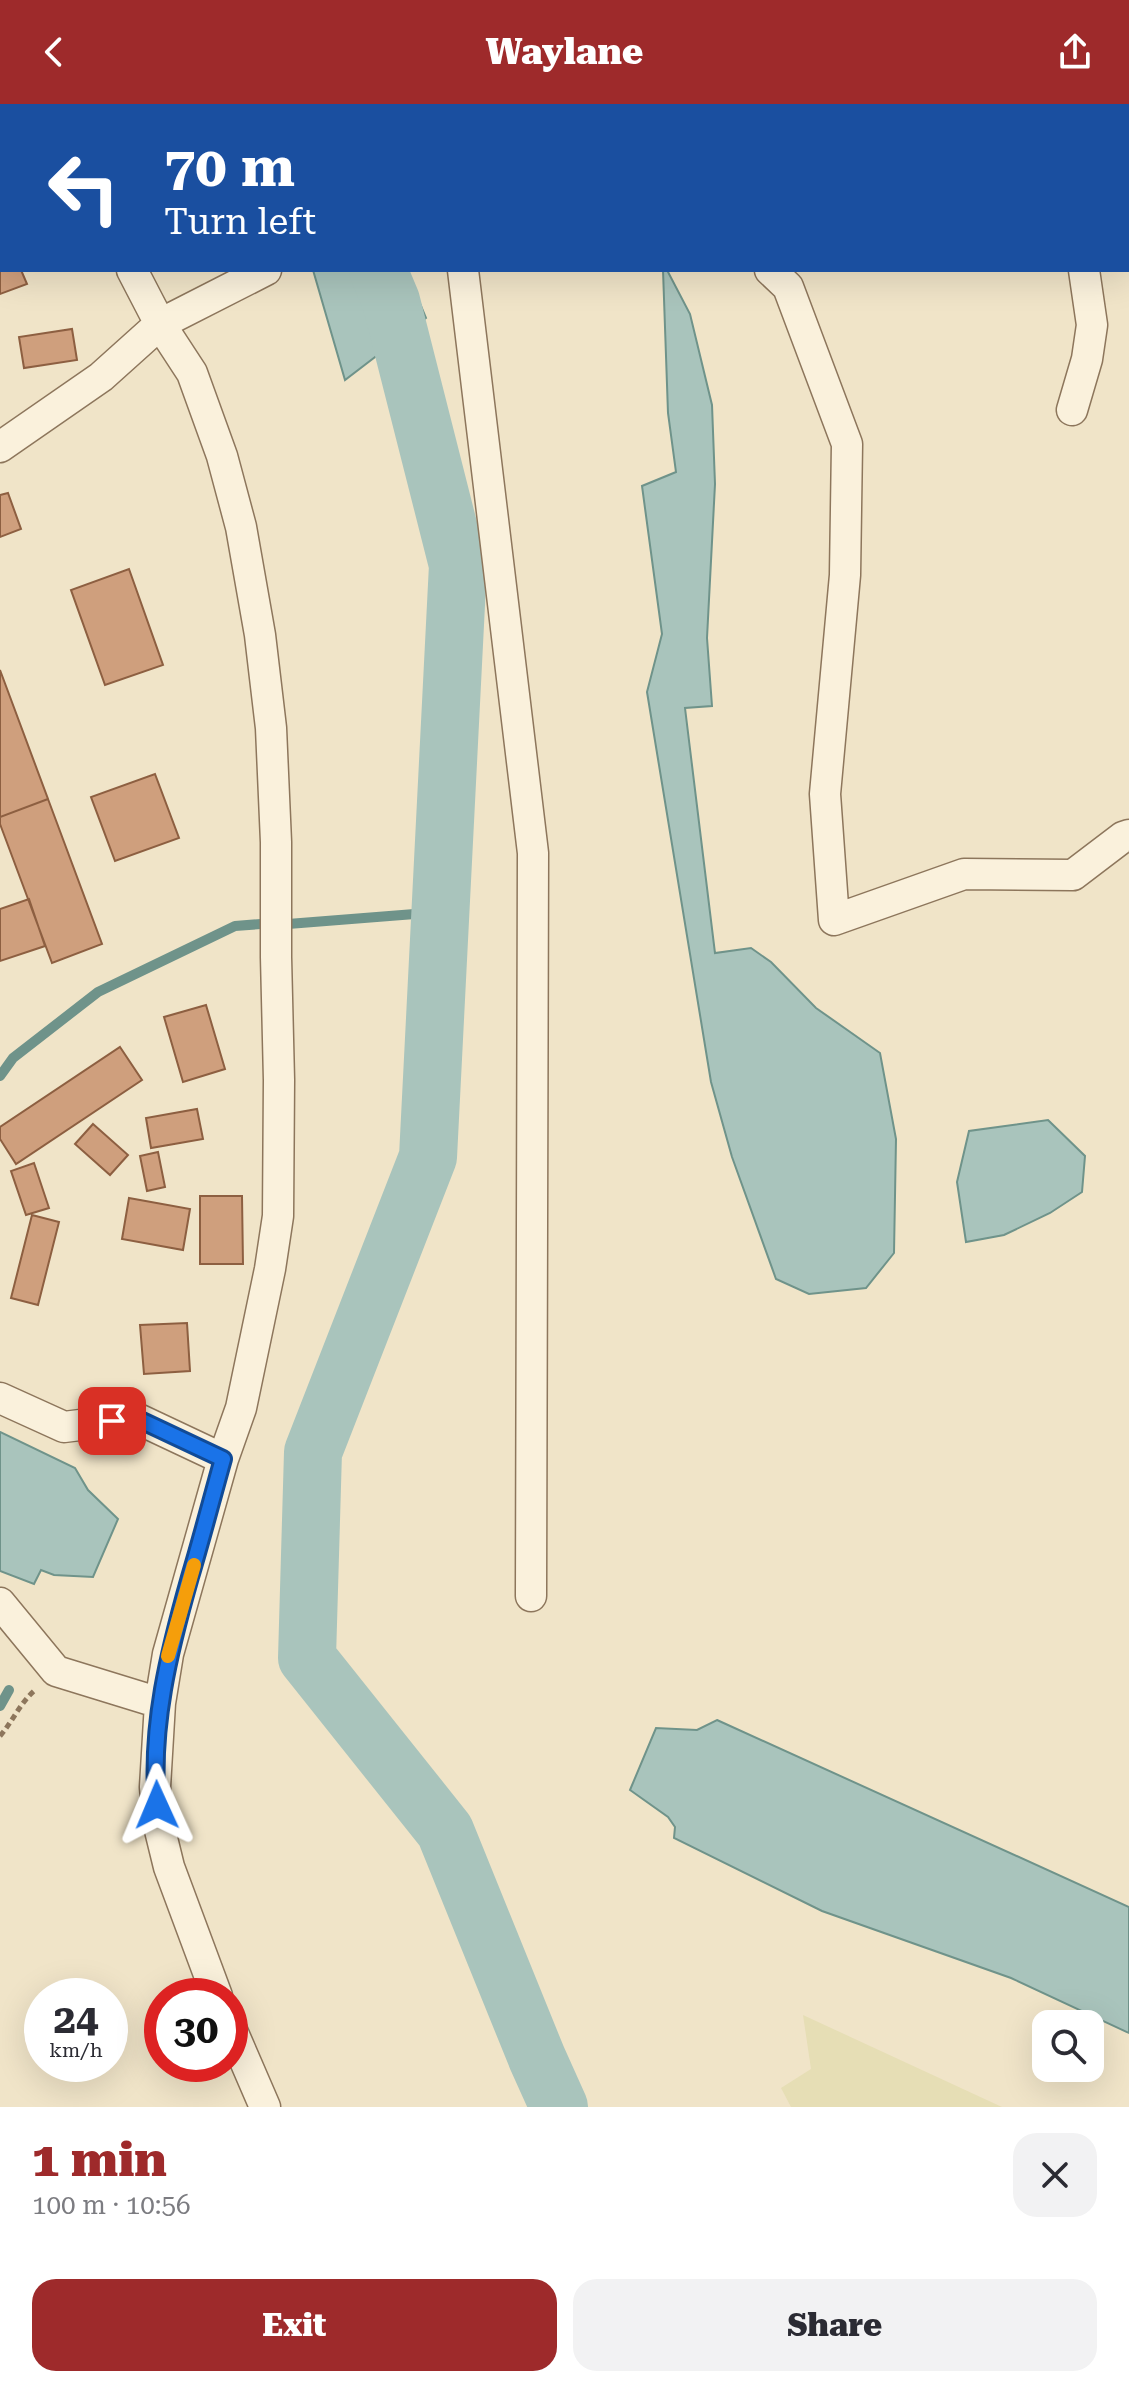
<!DOCTYPE html>
<meta charset="utf-8">
<style>
:root{--surface:#fff;--page:#f2f2f3;--text:#2b2b33;--muted:#7c7c81;--accent:#9e2a2b}
body{margin:0;font-family:"Roboto Serif",serif;background:var(--page);color:var(--text);height:100vh;display:flex;flex-direction:column;font-size:30px;white-space:nowrap}
*{box-sizing:border-box;margin:0}
p{font-size:26px;color:var(--muted)}
.icon{flex:none;width:44px;height:44px;fill:none;stroke:currentColor;stroke-width:2;stroke-linecap:round;stroke-linejoin:round}
.map{position:relative;height:2003px;overflow:hidden}
.details{display:flex;flex-direction:column;background:var(--surface);flex:1}
.details>*{flex:none}
.top-card{position:absolute;left:0px;top:0px;width:1130px;height:168px;box-shadow:0 8px 32px #0002;background:#1a4fa0;color:#fff;overflow:hidden}
.fabs{position:absolute;left:1032px;top:1906px;display:grid;gap:16px}
.fabs a{display:grid;place-items:center;width:72px;height:72px;border-radius:16px;background:var(--surface);box-shadow:0 8px 32px #0002;font-size:40px}
.speed{position:absolute;left:24px;top:1874px;display:flex;gap:16px;font-size:40px;font-weight:700;text-align:center}
.speed>*{display:grid;place-content:center;width:104px;height:104px;border-radius:50%;background:var(--surface);box-shadow:0 8px 32px #0002;line-height:1}
.speed small{font-size:20px;font-weight:400}
.speed .limit{border:12px solid #d22;background:#fff;color:#111}
.pin{position:absolute;display:grid;place-items:center;width:68px;height:68px;color:#fff;margin:-34px;border-radius:16px;box-shadow:0 4px 12px #0006}
.me{position:absolute;width:88px;margin:-44px;rotate:359deg;stroke-linejoin:round;filter:drop-shadow(0 0 6px #0008)}
.turn{display:flex;align-items:center;gap:28px;height:168px;padding:0 32px;font-size:36px}
.turn .icon{width:104px;height:104px;stroke-width:2.5}
.turn b{display:block;font-size:56px;line-height:68px}
.round{display:grid;place-items:center;flex:none;width:84px;height:84px;border-radius:24px;background:var(--page)}
.headline{display:flex;align-items:center;justify-content:space-between;height:136px;padding:0 32px}
h1{font-size:48px;font-weight:800;line-height:60px;color:var(--accent)}
.primary-button{display:flex;gap:16px;margin-top:auto;padding:16px 32px}
.primary-button a{flex:1;height:92px;border-radius:24px;background:var(--accent);color:#fff;font-size:32px;font-weight:800;line-height:92px;text-align:center}
.primary-button a+a{background:var(--page);color:var(--text)}
header{display:flex;justify-content:space-between;align-items:center;height:104px;padding:0 32px;background:var(--accent);color:#fff;font-size:36px;font-weight:800}
.map>svg:first-child{display:block}
</style>
<header><svg class="icon" aria-label="back" viewBox="0 0 24 24"><path d="M15 5l-7 7 7 7"/></svg>Waylane<svg class="icon" aria-label="share" viewBox="0 0 24 24"><path d="M12 15V3M7 8l5-5 5 5M5 13v7h14v-7"/></svg></header>
<div class="map">
<svg width="1129" height="2003" viewBox="0 0 1129 2003">
<rect width="100%" height="100%" fill="#f0e4c8"/>
<path fill="#e6deb5" d="M803,1911L1002,2003H791L781,1984L811,1965Z"/>
<path fill="#a9c4bc" stroke="#6f938a" stroke-width="2" d="M313,166H406L426,214L345,276Z
M663,166H667L690,210L712,301L715,380L707,534L712,602L685,604L715,849L751,844L771,858L816,904L880,949L896,1035L894,1149L866,1184L809,1190L776,1175L732,1053L711,978L647,588L662,530L642,382L676,368L668,309Z
M1048,1016L1085,1052L1082,1088L1050,1109L1004,1131L966,1138L957,1078L969,1027Z
M0,1328L75,1364L88,1386L118,1415L93,1473L54,1471L41,1466L34,1480L0,1467Z
M717,1616L1129,1803V1929L1011,1874L822,1807L674,1734L675,1723L668,1713L630,1686L656,1624L697,1626Z"/>
<g fill="none" stroke-linecap="round" stroke-linejoin="round">
<path stroke="#6f938a" stroke-width="10" d="M288,820L440,808
M0,972L13,954L98,888L235,822L261,820
M0,1602L9,1586"/>
<path stroke="#a9c4bc" stroke-width="58" d="M378,166L391,197L458,461L428,1053L313,1348L307,1554L445,1727L537,1954L559,2003"/>
</g>
<path fill="#cf9f7d" stroke="#8d5f41" stroke-width="2" d="M0,0L5,2H2V52L0,53Z
M2,129V166H21L27,180L0,190V130Z
M72,225L77,256L24,264L19,233Z
M8,389L21,425L0,433V391Z
M129,465L163,561L105,581L71,486Z
M0,566L48,695L0,713Z
M155,670L179,734L115,757L91,693Z
M48,695L102,840L52,859L0,720V713Z
M29,795L45,842L0,857V805Z
M206,901L225,965L183,978L164,913Z
M120,943L142,976L16,1060L0,1035V1023Z
M197,1005L203,1035L151,1044L146,1014Z
M93,1020L128,1051L110,1071L75,1040Z
M158,1048L165,1083L147,1087L140,1052Z
M34,1059L49,1104L26,1111L11,1067Z
M200,1092H242L243,1160H200Z
M129,1094L190,1105L183,1146L122,1135Z
M32,1111L59,1118L38,1201L11,1194Z
M187,1219L190,1267L144,1270L140,1221Z"/>
<g fill="none" stroke-linecap="round" stroke-linejoin="round">
<g stroke="#8d765c" stroke-width="33">
<path id="minor" d="M45,0L46,2
M653,0L654,2
M1005,0L1006,2
M423,2L425,0
M1128,73H1129
M132,166L160,220L192,269L222,352L241,423L260,531L271,624L276,738V853L279,976L278,1112L270,1165L241,1304L223,1355L168,1550L160,1599L155,1683L158,1718L169,1763L217,1892
M463,166L533,749L531,1492
M770,166L788,183L847,340L845,471L825,690L834,816L964,770L1073,771L1123,733L1129,731
M1072,306L1087,255L1092,221L1084,166
M0,343L101,273L160,220L266,166
M0,1294L64,1323L136,1314L223,1355
M0,1499L56,1567L160,1599
M230,1922L265,2003"/>
</g>
<path stroke="#8d765c" stroke-width="5" stroke-dasharray="6 4" stroke-linecap="butt" d="M0,1632C13,1617 20,1599 35,1586"/>
<use href="#minor" stroke="#faf1dc" stroke-width="30"/>
</g>
<g fill="none" stroke-linecap="round" stroke-linejoin="round">
<g stroke="#114b97" stroke-width="20">
<path id="route" d="M112,1317L136,1314L223,1355C212,1394 202,1433 190,1473C169,1547 150,1623 157,1701"/>
</g>
<use href="#route" stroke="#1a73e8" stroke-width="14"/>
<path stroke="#f59e0b" stroke-width="14" d="M168,1552L194,1461"/>
</g>
</svg>
<div class="fabs">
<a><svg class="icon" aria-label="search" viewBox="0 0 24 24"><circle cx="10" cy="10" r="6"/><path d="M15 15l6 6"/></svg></a>
</div>
<div class="speed"><div>24<small>km/h</small></div><div class="limit">30</div></div>
<div class="pin" style="left:112px;top:1317px;background:#d93025"><svg class="icon" aria-label="arrive" viewBox="0 0 24 24"><path d="M6 21V4h12l-3 4 3 4H6"/></svg></div>
<svg class="me" style="left:157px;top:1701px" viewBox="-20 -20 40 40"><path d="M0-17L14 15 0 8-14 15z" fill="#1a73e8" stroke="#fff" stroke-width="4"/></svg>
<div class="top-card">
<div class="turn"><svg class="icon" aria-label="left" viewBox="0 0 24 24"><path d="M17 20v-9H6M10 6l-5 5 5 5"/></svg><div><b>70 m</b>Turn left</div></div>
</div>
</div>
<section class="details">
<div class="headline"><div><h1>1 min</h1><p>100 m · 10:56</p></div><a class="round"><svg class="icon" aria-label="close" viewBox="0 0 24 24"><path d="M6 6l12 12M18 6L6 18"/></svg></a></div>
<div class="primary-button"><a>Exit</a><a>Share</a></div>
</section>
